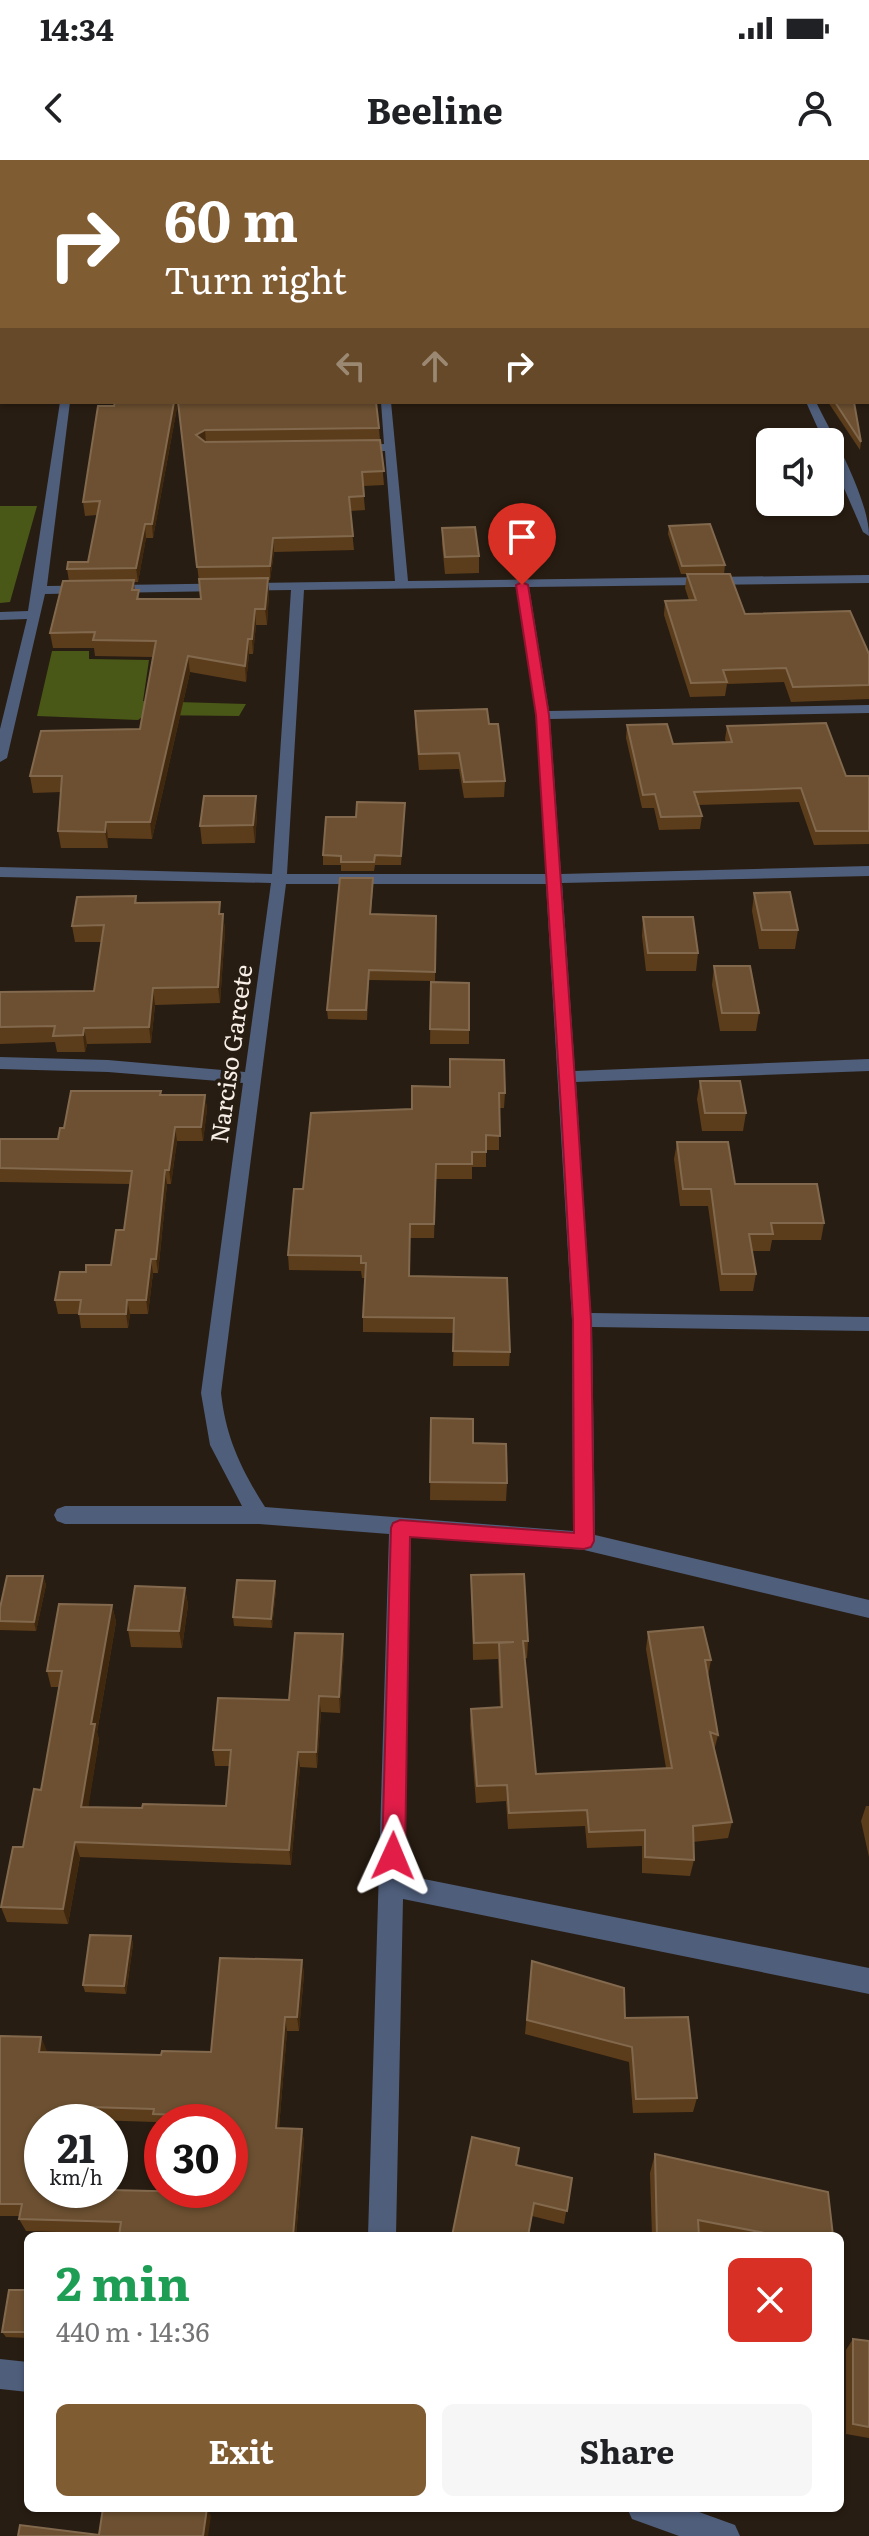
<!DOCTYPE html>
<meta charset="utf-8">
<style>
:root{--surface:#fff;--page:#f6f6f6;--text:#202124;--muted:#757577;--accent:#805c33}
body{margin:0;font-family:Literata,serif;background:var(--page);color:var(--text);height:100vh;display:flex;flex-direction:column;font-size:30px;white-space:nowrap}
*{box-sizing:border-box;margin:0}
p{font-size:26px;color:var(--muted)}
.icon{flex:none;width:44px;height:44px;fill:none;stroke:currentColor;stroke-width:2;stroke-linecap:round;stroke-linejoin:round}
.map{position:relative;flex:1;overflow:hidden}
.side{position:absolute;left:24px;top:2072px;width:820px;height:280px;display:flex;flex-direction:column;background:var(--surface);border-radius:12px;box-shadow:0 2px 6px #0004}
.side>*{flex:none}
.hud{position:absolute;left:0px;top:0px;width:870px;height:244px;box-shadow:0 2px 6px #0004;background:#805c33;color:#fff;overflow:hidden}
.controls{position:absolute;left:756px;top:268px;display:grid;gap:16px}
.controls a{display:grid;place-items:center;width:88px;height:88px;border-radius:12px;background:var(--surface);box-shadow:0 2px 6px #0004;font-size:40px}
.speed{position:absolute;left:24px;top:1944px;display:flex;gap:16px;font-size:40px;font-weight:700;text-align:center}
.speed>*{display:grid;place-content:center;width:104px;height:104px;border-radius:50%;background:var(--surface);box-shadow:0 2px 6px #0004;line-height:1}
.speed small{font-size:20px;font-weight:400}
.speed .limit{border:12px solid #d22;background:#fff;color:#111}
.pin{position:absolute;display:grid;place-items:center;width:68px;height:68px;color:#fff;margin:-82px -34px;border-radius:50% 50% 50% 0;rotate:-45deg;box-shadow:0 0 8px #0007}
.pin .icon{rotate:45deg}
.me{position:absolute;width:88px;margin:-44px;rotate:1deg;stroke-linejoin:round;filter:drop-shadow(0 0 6px #0008)}
.turn{display:flex;align-items:center;gap:28px;height:168px;padding:0 32px;font-size:36px}
.turn .icon{width:104px;height:104px;stroke-width:2.5}
.turn b{display:block;font-size:56px;line-height:68px}
.lanes{display:flex;align-items:center;height:76px;padding:0 32px;background:#0003;justify-content:center;gap:40px;direction:ltr}
.lanes .off{opacity:.35}
.round{display:grid;place-items:center;flex:none;width:84px;height:84px;border-radius:12px;background:var(--page)}
.overview{display:flex;align-items:center;justify-content:space-between;height:136px;padding:0 32px}
h1{font-size:48px;font-weight:700;line-height:60px;color:#1e9e55}
.cta{display:flex;gap:16px;margin-top:auto;padding:16px 32px}
.cta a{flex:1;height:92px;border-radius:12px;background:var(--accent);color:#fff;font-size:32px;font-weight:700;line-height:92px;text-align:center}
.cta a+a{background:var(--page);color:var(--text)}
.status{display:flex;justify-content:space-between;align-items:center;height:56px;padding:0 40px;background:var(--surface);direction:ltr}
.status svg{height:22px;fill:currentColor}
header{display:flex;justify-content:space-between;align-items:center;height:104px;padding:0 32px;background:var(--surface);font-size:36px;font-weight:700}
.map>svg:first-child{display:block}
</style>
<div class="status"><b>14:34</b><svg viewBox="0 0 49 12"><path d="M0 12V9h3v3zM5 12V6h3v6zM10 12V3h3v9zM15 12V0h3v12zM26 1h20v11H26zM47 4h2v5h-2z"/></svg></div>
<header><svg class="icon" aria-label="back" viewBox="0 0 24 24"><path d="M15 5l-7 7 7 7"/></svg>Beeline<svg class="icon" aria-label="person" viewBox="0 0 24 24"><circle cx="12" cy="8" r="4"/><path d="M4 21q1-7 8-7t8 7"/></svg></header>
<div class="map">
<svg width="869" height="2376" viewBox="0 0 869 2376">
<rect width="100%" height="100%" fill="#281d12"/>
<path fill="#495817" d="M0,346H37L10,442L0,443Z
M52,491H89V499L149,500L143,541L246,544L239,556L145,555L138,560L37,556Z"/>
<g fill="none" stroke-linecap="round" stroke-linejoin="round">
<path fill="#4f5e7b" fill-rule="evenodd" d="M0,231H2V237H0Z
M60,242H70L47,426L395,421L385,291H355L349,288L355,285L384,284L381,242H391L408,421L869,415V423L529,427L549,551L869,545V553L550,559L561,714L869,706V716L562,723L575,911L869,899V911L576,922L591,1153L869,1157V1171L592,1167L595,1375L869,1440V1458L584,1390L411,1376L404,1715L869,1808V1834L403,1739L396,2076H368L389,1374L259,1364H65L57,1361L54,1355L57,1349L65,1346H242L210,1285L201,1233L243,923L108,912L0,909V897L108,900L245,912L271,723L0,717V707L272,714L291,430L45,434L7,598L0,602V569L27,459L0,460V452L28,451ZM516,427L536,555L546,714H287L304,430ZM286,724H546L572,1160L573,1371L265,1347C241,1309 226,1278 221,1233Z
M806,242H816C833,276 869,339 869,376L863,372L830,296V282H824Z
M0,2199L28,2202V2232L0,2229Z
M627,2348H688L735,2365L740,2376H679L632,2359Z"/>
<path fill="#7e9cd8" fill-rule="evenodd" d="M868,94H869V100H868Z"/>
</g>
<path fill="#5c3d1b" fill-rule="evenodd" d="M0,62H2V195H0Z
M178,242L379,268L384,325L363,326L365,350L350,351L354,390L274,392L270,420H268L269,433L267,465H256L253,494H249L246,522L190,512L152,679L108,678V688H61L58,671L61,632L33,633L30,616L140,569L153,497L95,496L94,488H53L50,473L69,421L67,409L88,402L97,355L85,356L83,342L178,242L153,378H146L138,422H134L135,430L140,439H201Z
M828,242H854L861,282L860,290Z
M669,366L725,405L724,414L745,454L869,494V539L791,542L784,522L727,524L725,536L690,537L664,455L665,441L689,440L685,428L687,414H681L668,374Z
M442,368L479,396V413L445,414L442,384Z
M415,551L489,564L505,621L504,637L464,638L459,609L419,610L415,567Z
M627,565L673,584L726,582L725,579L727,566L846,616H869V684L814,685L799,642L698,645L702,656L700,669L659,670L654,648H642L626,578Z
M405,643L401,705H375L374,711H341V705H323V695L356,657Z
M257,654L255,683L202,684L200,666Z
M373,727L371,754L436,756L435,821L369,820L367,860L328,859L327,850Z
M754,733L798,770L795,789H759L752,751Z
M136,736L137,743L223,754L225,771L220,843L155,845L151,883L87,884L85,892H57L55,882L0,884V832L94,831L102,782H75L72,766Z
M643,757L698,793L696,811H646L642,776Z
M714,806L759,853L756,871H720L712,825Z
M431,822L469,823V884H430Z
M700,921L746,953L743,971H702L697,939Z
M412,926L505,933L504,948H499V990H486V1007H472V1019H436L434,1078H410L409,1117L510,1192L509,1206H453L454,1173L363,1172V1157L365,1118H362L361,1111L289,1110L288,1095L303,1029L412,949Z
M161,935H205L207,949L203,981H177L171,1024H167L158,1113H153L148,1154H130L128,1168H81L79,1154H58L55,1140L86,1112L111,1105L124,1070L130,1024L0,1022V979H58L64,968Z
M677,982L735,1024L824,1063L821,1080H772L770,1091H752L756,1114L753,1131H720L708,1046H680L674,999Z
M431,1258L473,1283L507,1323L506,1341L430,1340Z
M471,1415L528,1481L527,1498L524,1499L536,1614L666,1608L646,1489L648,1472L711,1500L708,1516L718,1575L714,1591L732,1662L728,1678L693,1682L694,1700L690,1716L642,1713V1686L587,1688L585,1666L508,1669L506,1641L476,1643L470,1565L471,1549L500,1547L498,1499L473,1500Z
M43,1416L46,1425L36,1471L0,1470V1448Z
M275,1421L276,1430L272,1468L234,1466L233,1457Z
M185,1428L188,1445L182,1488L131,1487L128,1470Z
M112,1445L116,1462L97,1572L99,1580L88,1647L142,1648L226,1646L230,1606H215L213,1590L289,1540L343,1474L344,1491L340,1553L321,1552L317,1608L300,1607L291,1705L80,1697L68,1764L7,1762L1,1747L23,1687L41,1630L59,1527H51L47,1511Z
M866,1646H869V1697L861,1661Z
M131,1776L133,1784L126,1834L85,1832L83,1825Z
M302,1800L304,1814L299,1871H287L279,1968L302,1969L304,1982L296,2076H119L120,2074L26,2071L19,2059L20,2056H0V1876L41,1877L46,1892L161,1895L211,1892ZM93,1960L156,1962L157,1967H162V1962H230L196,2032L42,2030V1962H93Z
M532,1801L625,1858L697,1938L693,1952L633,1953L629,1902L525,1874Z
M655,1994L833,2076H652L650,2013Z
M517,2005L572,2018L564,2064L532,2056Z
M28,2130V2178L6,2177L2,2172Z
M853,2179L869,2181V2278L846,2274V2190Z"/>
<path fill="#40280e" d="M14,0H29L26,2H11Z
M2,8V19L0,21V10Z
M174,242H178L153,378L152,364Z
M205,270L206,283L196,275Z
M145,364L146,378L138,422L136,408Z
M273,378L274,392L270,420V406Z
M268,418L269,433L267,465L265,449Z
M255,449L256,465L253,494L252,479Z
M248,479L249,494L246,522L245,506Z
M188,496L190,512L152,679L150,662Z
M256,636L257,654L255,683L253,665Z
M106,662L108,678V688L105,672Z
M223,754L225,771L220,843L218,827Z
M153,828L155,845L151,883L149,867Z
M84,868L87,884L85,892L83,875Z
M205,935L207,949L203,981L201,967Z
M175,967L177,981L171,1024L169,1010Z
M165,1010L167,1024L158,1113L156,1099Z
M151,1099L153,1113L148,1154L146,1140Z
M127,1140L130,1154L128,1168L126,1154Z
M43,1416L46,1425L36,1471L34,1462Z
M275,1421L276,1430L272,1468L271,1459Z
M185,1428L188,1445L182,1488L179,1471Z
M112,1445L116,1462L97,1572L99,1580L86,1662L81,1647L91,1564Z
M343,1474L344,1491L340,1553L339,1537Z
M319,1536L321,1552L317,1608L316,1592Z
M298,1592L300,1607L291,1705L289,1690Z
M75,1682L80,1697L68,1764L63,1749Z
M131,1776L133,1784L126,1834L124,1826Z
M302,1800L304,1814L299,1871L297,1857Z
M285,1857L287,1871L278,1981L276,1968Z
M41,1877L47,1891L44,1905L39,1892Z
M89,1947L93,1960V1962H86Z
M302,1969L304,1982L296,2076H293Z
M207,2348L211,2356L208,2376H203Z"/>
<path fill="#6c5031" stroke="#82694e" stroke-width="2" fill-rule="evenodd" d="M0,0H14L11,2H2V8L0,10Z
M84,0H99V2H80Z
M134,0H869V30L868,2H134Z
M868,34L869,41V77L868,76Z
M0,62H2V184H0Z
M115,242H174L152,364H145L136,408L67,409L68,402H88L100,341L83,342L98,246H114Z
M178,242H376L379,268L205,270L196,275L205,282L380,280L384,311L362,312L364,336L349,337L353,376L273,378L270,406L197,407Z
M835,242H854L861,282Z
M710,364L725,405L682,406L669,366Z
M475,367L479,396L445,397L442,368Z
M687,414H730L745,454L850,451L869,494V525L793,527L786,508L723,510L727,522L691,523L665,441L696,440Z
M268,418L265,449H255L252,479H248L245,506L188,496L150,662H106L105,672L58,671L62,616H30L41,571L140,569L156,481L93,480L95,472L50,473L63,421L134,420L132,430H139L137,439H201L199,419Z
M487,549L489,564H498L505,621L464,622L459,593L419,594L415,551Z
M826,563L846,616H869V671H816L801,628L694,632L702,656L661,657L655,634L643,635L627,565L667,564L673,584L732,582L727,566Z
M204,636H256L253,665L200,666Z
M357,642L405,643L401,696L375,695L374,702H341V696L323,695L326,657H356Z
M340,718H373L370,754L436,756L435,812L369,810L366,850H327Z
M790,732L798,770H762L754,733Z
M136,736L135,743L220,742L219,754H223L218,827L153,828L149,867L84,868L83,875L53,876L55,866L0,867V832L94,831L104,765L72,766L77,737Z
M643,757H693L698,793H648Z
M714,806H750L759,853H722Z
M431,822L469,823V870L430,869Z
M450,899L504,900L505,933H499L500,976L486,975V992H472V1004H436L434,1064H410L409,1116L507,1118L510,1192L453,1191L454,1158L363,1157L366,1103H361V1096L288,1095L294,1029H303L311,953L412,949V926L450,927Z
M700,921H740L746,953H705Z
M71,931H161L160,935H205L201,967H175L169,1010H165L156,1099H151L146,1140H127L126,1154H79L81,1140H55L60,1112H86V1105H111L116,1070H124L132,1011L0,1008V979H58L60,968H64Z
M677,982H728L735,1024H817L824,1063H771L773,1074H749L756,1114H722L711,1029H683Z
M431,1258L473,1259V1283L506,1284L507,1323L430,1322Z
M524,1414L528,1481H523L536,1614L672,1608L648,1472L703,1467L711,1500H705L718,1575L710,1572L732,1662L693,1666L694,1700L645,1697V1670L589,1672L587,1650L509,1653L507,1625L477,1626L471,1549L502,1547L499,1483L514,1482L474,1483L471,1415Z
M7,1416H43L34,1462L0,1461V1448Z
M237,1420L275,1421L271,1459L233,1457Z
M135,1426L185,1428L179,1471L128,1470Z
M59,1444L112,1445L91,1564H95L81,1647L142,1648L143,1644L226,1646L231,1590H213L218,1538L289,1540L295,1473L343,1474L339,1537L319,1536L316,1592H298L289,1690L75,1682L63,1749L1,1747L13,1687H23L34,1629L41,1630L62,1511H47Z
M90,1775L131,1776L124,1826L83,1825Z
M220,1798L302,1800L297,1857H285L276,1968L302,1969L293,2076L256,2074V2076H119L121,2062L19,2059L22,2044H0V1876L41,1877L39,1892L161,1895L162,1891L211,1892ZM89,1947L154,1949L153,1954L205,1956L204,1962H230V2030H197L196,2032L110,2030H42V1962H86Z
M532,1801L624,1828L625,1858L688,1857L697,1938L636,1939L632,1887L527,1860Z
M472,1977L519,1988L516,2005L572,2018L567,2051L534,2043L528,2076H452Z
M655,1994L828,2032L833,2076H780L698,2060L699,2076H657Z
M9,2130H28V2172H2Z
M853,2179L869,2181V2267L853,2264Z
M103,2348H207L203,2376H18L20,2365L99,2375Z"/>
<path fill="#e11d48" stroke="#92132f" stroke-width="2" d="M522,422L528,425L549,555L577,948L591,1160L594,1381L591,1387L584,1389L410,1377L405,1696L401,1703L393,1706L385,1703L382,1696L391,1368L393,1363L400,1360L574,1373L573,1160L561,948L536,555L516,425Z"/>
<g text-anchor="middle" stroke-width="8" stroke-linejoin="round" paint-order="stroke">
<g font-size="24" fill="#f7efe8" stroke="#281d12">
<text transform="translate(232 894) rotate(-82)" y="8">Narciso Garcete</text>
</g>
</g>
</svg>
<div class="controls">
<a><svg class="icon" aria-label="sound" viewBox="0 0 24 24"><path d="M4 9h4l5-4v14l-5-4H4zM17 9q2 3 0 6"/></svg></a>
</div>
<div class="speed"><div>21<small>km/h</small></div><div class="limit">30</div></div>
<div class="pin" style="left:522px;top:425px;background:#d93025"><svg class="icon" aria-label="arrive" viewBox="0 0 24 24"><path d="M6 21V4h12l-3 4 3 4H6"/></svg></div>
<svg class="me" style="left:393px;top:1696px" viewBox="-20 -20 40 40"><path d="M0-17L14 15 0 8-14 15z" fill="#e11d48" stroke="#fff" stroke-width="4"/></svg>
<div class="hud">
<div class="turn"><svg class="icon" aria-label="right" viewBox="0 0 24 24"><path d="M7 20v-9h11M14 6l5 5-5 5"/></svg><div><b>60 m</b>Turn right</div></div>
<div class="lanes"><svg class="icon off" aria-label="left" viewBox="0 0 24 24"><path d="M17 20v-9H6M10 6l-5 5 5 5"/></svg><svg class="icon off" aria-label="ahead" viewBox="0 0 24 24"><path d="M12 20V5M6 11l6-6 6 6"/></svg><svg class="icon" aria-label="right" viewBox="0 0 24 24"><path d="M7 20v-9h11M14 6l5 5-5 5"/></svg></div>
</div>
<section class="side">
<div class="overview"><div><h1>2 min</h1><p>440 m · 14:36</p></div><a class="round" style="background:#d93025;color:#fff"><svg class="icon" aria-label="close" viewBox="0 0 24 24"><path d="M6 6l12 12M18 6L6 18"/></svg></a></div>
<div class="cta"><a>Exit</a><a>Share</a></div>
</section>
</div>
